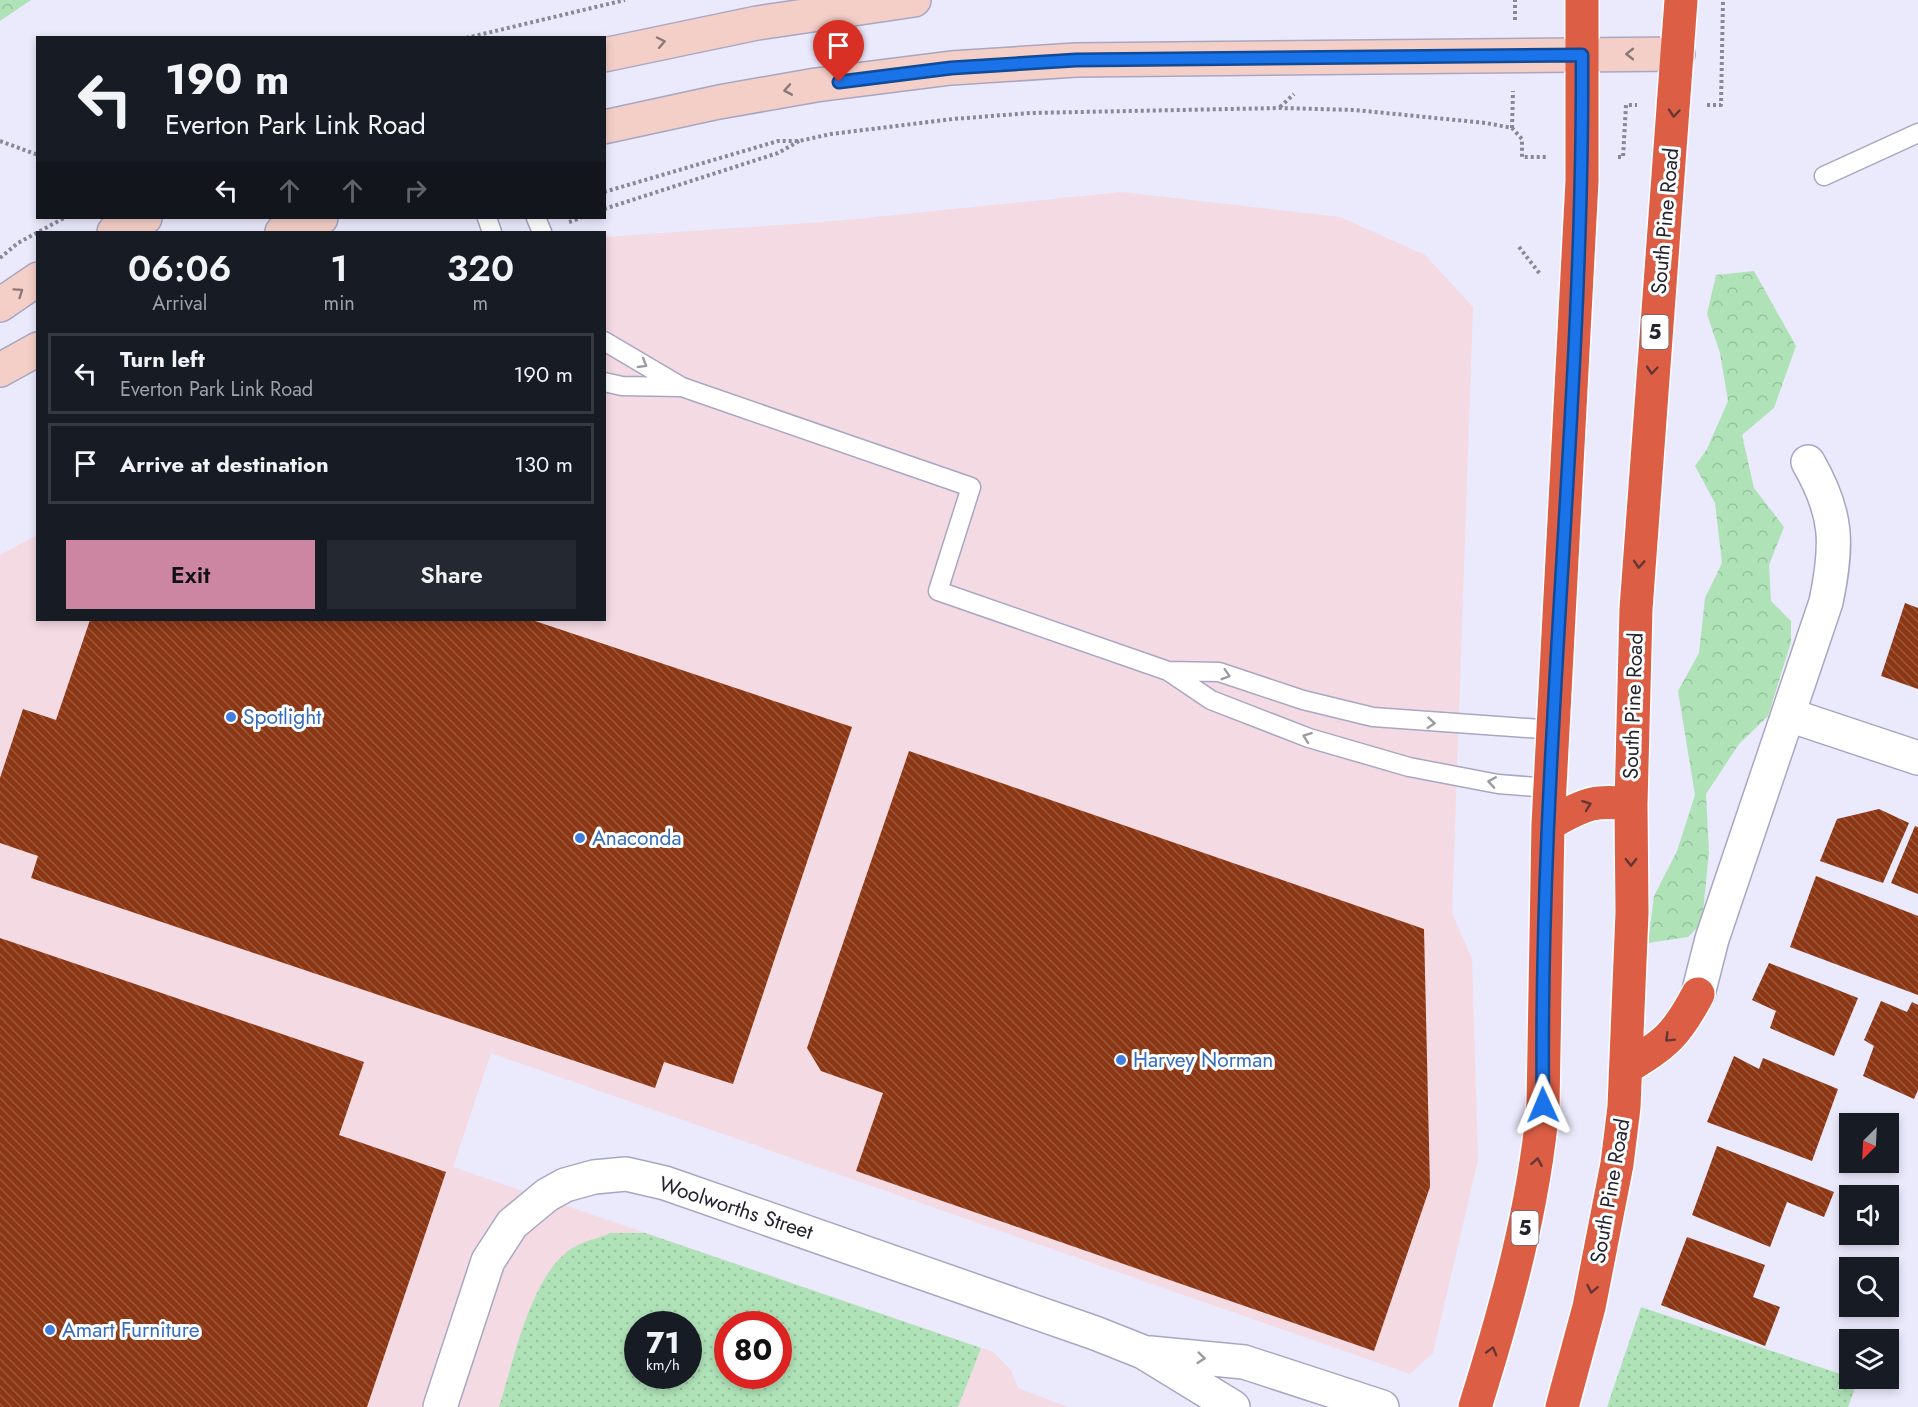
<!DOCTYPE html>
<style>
:root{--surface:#171b24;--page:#242831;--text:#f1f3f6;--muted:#9ea1a6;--line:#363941;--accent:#cd86a2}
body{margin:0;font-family:Jost,sans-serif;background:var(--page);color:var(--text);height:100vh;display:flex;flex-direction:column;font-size:22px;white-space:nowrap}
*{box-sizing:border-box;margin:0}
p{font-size:20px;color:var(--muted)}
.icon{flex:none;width:33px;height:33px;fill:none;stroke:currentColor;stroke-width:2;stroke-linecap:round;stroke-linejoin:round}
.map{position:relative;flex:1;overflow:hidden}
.sheet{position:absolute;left:36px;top:231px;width:570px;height:390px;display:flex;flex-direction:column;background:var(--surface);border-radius:0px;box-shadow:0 3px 9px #0003}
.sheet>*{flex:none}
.guide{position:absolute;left:36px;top:36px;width:570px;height:183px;border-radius:0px;box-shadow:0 3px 9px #0003;background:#171b24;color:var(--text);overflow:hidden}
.needle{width:39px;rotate:204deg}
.tools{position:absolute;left:1839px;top:1113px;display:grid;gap:12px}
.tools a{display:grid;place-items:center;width:60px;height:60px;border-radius:0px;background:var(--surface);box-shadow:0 3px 9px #0003;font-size:30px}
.speed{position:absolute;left:624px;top:1311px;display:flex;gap:12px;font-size:30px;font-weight:700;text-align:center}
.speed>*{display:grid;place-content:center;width:78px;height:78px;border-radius:50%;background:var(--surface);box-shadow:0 3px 9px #0003;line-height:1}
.speed small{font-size:15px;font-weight:400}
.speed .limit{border:9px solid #d22;background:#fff;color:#111}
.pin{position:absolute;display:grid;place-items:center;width:51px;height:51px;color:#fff;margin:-62px -26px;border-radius:50% 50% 50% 0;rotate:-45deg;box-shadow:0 0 6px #0007}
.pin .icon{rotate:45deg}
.me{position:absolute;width:66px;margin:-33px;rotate:359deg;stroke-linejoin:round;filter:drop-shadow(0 0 4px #0008)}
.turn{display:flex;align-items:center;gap:21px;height:126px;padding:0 30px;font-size:27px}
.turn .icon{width:78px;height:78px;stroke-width:2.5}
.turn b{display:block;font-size:42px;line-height:51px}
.lanes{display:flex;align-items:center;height:57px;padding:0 30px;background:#0003;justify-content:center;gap:30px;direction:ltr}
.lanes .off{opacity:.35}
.eta{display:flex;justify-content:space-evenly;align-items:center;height:102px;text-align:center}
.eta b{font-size:36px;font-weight:600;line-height:42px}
.primary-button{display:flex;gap:12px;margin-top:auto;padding:12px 30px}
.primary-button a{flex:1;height:69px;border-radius:0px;background:var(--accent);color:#111;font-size:24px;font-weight:600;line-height:69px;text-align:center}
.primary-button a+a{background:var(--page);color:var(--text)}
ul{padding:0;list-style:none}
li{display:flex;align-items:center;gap:18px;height:81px;margin:0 12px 9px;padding:0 18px;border:3px solid var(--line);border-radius:0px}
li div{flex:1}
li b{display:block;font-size:22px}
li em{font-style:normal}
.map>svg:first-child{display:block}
</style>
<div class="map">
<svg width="1918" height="1407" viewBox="0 0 1918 1407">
<defs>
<pattern id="grass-dots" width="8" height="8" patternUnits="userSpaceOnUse" patternTransform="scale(1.5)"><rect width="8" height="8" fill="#b0e2b8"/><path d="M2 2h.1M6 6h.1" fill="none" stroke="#97c29e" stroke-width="1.8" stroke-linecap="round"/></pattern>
<pattern id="forest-crowns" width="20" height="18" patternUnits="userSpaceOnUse" patternTransform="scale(1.5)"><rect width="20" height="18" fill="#b0e2b8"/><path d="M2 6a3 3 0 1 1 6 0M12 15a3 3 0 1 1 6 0" fill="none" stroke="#97c29e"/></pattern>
<pattern id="building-back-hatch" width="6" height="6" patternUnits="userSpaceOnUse" patternTransform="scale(1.5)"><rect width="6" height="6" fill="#8c3613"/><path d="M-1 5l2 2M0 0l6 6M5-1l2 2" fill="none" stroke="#98583e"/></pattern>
</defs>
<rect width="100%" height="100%" fill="#ebe9fc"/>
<path fill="#f4dae2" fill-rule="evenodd" d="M1122,192L1340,217L1425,255L1473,307L1452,913L1472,959L1478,1160L1433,1353L1410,1374L491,1053L453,1167L993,1352L1011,1370L1018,1388L1068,1407H0V555L37,535L38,620H604L605,237L836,221ZM638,1324H688V1376H638ZM728,1324H778V1376H728Z"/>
<path fill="url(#grass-dots)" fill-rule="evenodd" d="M611,1233H645L981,1348L958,1407H499C514,1361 531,1270 576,1246C587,1240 600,1238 611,1233ZM638,1324H688V1376H638ZM728,1324H778V1376H728Z
M1641,1307L1858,1380L1848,1407H1607Z"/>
<path fill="url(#forest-crowns)" d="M0,0H31L0,21Z
M1754,271L1796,346L1774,408L1742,435L1754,488L1784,527L1769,565L1771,601L1791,621V642L1768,716L1739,744L1706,794L1709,852L1702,923L1688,937L1648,943L1654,896L1677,851L1695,795L1678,691L1699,653L1705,598L1722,563L1715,503L1695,466L1707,449L1728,401L1720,353L1707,314L1716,275Z"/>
<path fill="url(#building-back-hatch)" d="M1905,603L1918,608V689L1881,676Z
M90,620H532L852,727L733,1084L664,1062L655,1088L31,878L38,856L0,843V778L23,709L56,720Z
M909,751L1424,929L1430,1187L1374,1351L856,1171L883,1093L821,1071L807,1048Z
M1879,809L1909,823L1883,883L1820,861L1837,819Z
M1915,826L1918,827V894L1891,883Z
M1816,876L1918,916V995L1790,947Z
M0,938L364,1062L339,1135L446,1172L367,1407H0Z
M1769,963L1858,998L1834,1056L1770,1028L1776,1011L1752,1000Z
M1881,1001L1907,1012L1912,1002L1918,1005V1090L1914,1099L1863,1076L1874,1046L1864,1040Z
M1734,1056L1759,1069L1763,1058L1838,1089L1812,1161L1707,1122Z
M1717,1146L1834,1192L1824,1217L1787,1202L1770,1247L1692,1215Z
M1687,1237L1765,1265L1753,1297L1780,1307L1765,1346L1661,1305Z"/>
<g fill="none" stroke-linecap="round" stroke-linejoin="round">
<g stroke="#a9a6c2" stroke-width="21">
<path id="lane" d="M1824,176L1918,133
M487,218L492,232
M536,218L542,232
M604,341L682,387L971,487L938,591L1168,671L1211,700L1309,738L1409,767L1498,784L1550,788
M604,382L622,386L680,387
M1168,671L1219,672L1303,700L1373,717L1554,730"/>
</g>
<g stroke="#a9a6c2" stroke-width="36">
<path id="street" d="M1789,715L1918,758
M1698,994L1712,939L1826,602C1838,544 1838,514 1808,462
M1150,1353L1244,1362L1382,1407
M440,1407L488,1261L512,1224L547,1195L565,1185L594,1177L626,1174L665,1183L1095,1333L1143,1352L1233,1407"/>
</g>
<g stroke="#a9a6c2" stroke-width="36">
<path id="secondary" d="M604,55L757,23L914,0
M604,127L719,102L816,85L951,68L1076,60L1678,54
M114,232L145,218
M282,232L321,218
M0,305L38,279
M0,370L38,349"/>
</g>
<g stroke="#fff" stroke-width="36">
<path id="highway" d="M1548,824C1583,806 1589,799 1631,804
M1626,1068C1665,1044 1676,1036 1698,994
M1475,1407C1506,1308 1534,1208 1543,1105L1548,824L1582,181V0
M1562,1407L1589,1307L1617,1164L1624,1107L1632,913L1631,804L1636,609L1681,0"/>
</g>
<path stroke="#8a8897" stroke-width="4" stroke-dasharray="3 3" stroke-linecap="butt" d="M1515,20V0
M466,38L625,0
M1707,105H1721L1723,0
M1280,107L1294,94
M1512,128L1513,91
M0,141L38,155
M1618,157H1623L1626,105H1637
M604,192L778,141H799L831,134L953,119L1030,113L1280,108L1355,110L1486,123L1512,128L1522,139V157H1548
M604,209L778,153L799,141
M569,222L581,218
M1519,247L1540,274
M0,258L18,243L64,218"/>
<use href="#lane" stroke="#fff" stroke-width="18"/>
<use href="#street" stroke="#fff" stroke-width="33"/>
<use href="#secondary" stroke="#f4cfc7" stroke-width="33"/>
<use href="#highway" stroke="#dc5e44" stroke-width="33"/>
</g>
<defs><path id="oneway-chevron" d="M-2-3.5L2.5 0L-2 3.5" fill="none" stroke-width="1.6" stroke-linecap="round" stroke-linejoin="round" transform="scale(1.5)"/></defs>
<g stroke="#8c787a">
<use href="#oneway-chevron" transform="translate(661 42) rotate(-12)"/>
<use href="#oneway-chevron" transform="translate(1630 54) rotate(180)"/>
<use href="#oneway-chevron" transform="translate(788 90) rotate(170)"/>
<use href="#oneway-chevron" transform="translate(19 292) rotate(-35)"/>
</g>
<g stroke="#643735">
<use href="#oneway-chevron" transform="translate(1674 113) rotate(95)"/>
<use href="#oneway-chevron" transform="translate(1652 370) rotate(95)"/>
<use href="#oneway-chevron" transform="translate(1639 564) rotate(94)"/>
<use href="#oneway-chevron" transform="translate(1587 805) rotate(-20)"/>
<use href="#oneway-chevron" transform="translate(1631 862) rotate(89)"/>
<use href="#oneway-chevron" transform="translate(1669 1038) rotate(135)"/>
<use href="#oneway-chevron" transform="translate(1537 1162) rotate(-80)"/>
<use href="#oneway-chevron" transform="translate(1592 1289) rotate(101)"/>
<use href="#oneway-chevron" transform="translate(1492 1351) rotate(-74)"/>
</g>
<g stroke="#9c9ca0">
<use href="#oneway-chevron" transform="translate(643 364) rotate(31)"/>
<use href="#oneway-chevron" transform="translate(1226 675) rotate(17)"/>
<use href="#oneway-chevron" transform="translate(1431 723) rotate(5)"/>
<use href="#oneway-chevron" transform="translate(1307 737) rotate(-160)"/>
<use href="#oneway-chevron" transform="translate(1492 782) rotate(-171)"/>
<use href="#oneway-chevron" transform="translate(1201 1358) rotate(6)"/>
</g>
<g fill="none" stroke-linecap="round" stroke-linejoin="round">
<g stroke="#114b97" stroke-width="15">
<path id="route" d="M839,82L951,68L1076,60L1582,55C1584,405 1538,755 1543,1105"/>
</g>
<use href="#route" stroke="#1a73e8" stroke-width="10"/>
</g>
<g fill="#3f7fe0" stroke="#fff" stroke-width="2">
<circle cx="231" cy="717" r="6"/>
<circle cx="580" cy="838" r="6"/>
<circle cx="1121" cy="1060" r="6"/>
<circle cx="50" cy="1330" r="6"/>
</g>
<g text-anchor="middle" stroke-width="6" stroke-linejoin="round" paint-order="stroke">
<g fill="#fff" stroke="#65646c" stroke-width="1.5">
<rect x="1641.5" y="315" width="27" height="34" rx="4.5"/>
<rect x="1511.5" y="1211" width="27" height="34" rx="4.5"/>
</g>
<g font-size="20" font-weight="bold" fill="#23222d">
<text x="1655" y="339">5</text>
<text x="1525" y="1235">5</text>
</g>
<g font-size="21" fill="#23222d" stroke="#fff">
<text transform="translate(1665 221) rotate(-85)" y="7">South Pine Road</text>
<text transform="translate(1633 706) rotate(-88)" y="7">South Pine Road</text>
<text transform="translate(1610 1191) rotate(-80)" y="7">South Pine Road</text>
<text transform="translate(736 1208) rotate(18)" y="7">Woolworths Street</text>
</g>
<g font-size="21" fill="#366cbe" stroke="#fff" text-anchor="start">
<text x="243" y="724">Spotlight</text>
<text x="592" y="845">Anaconda</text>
<text x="1133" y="1067">Harvey Norman</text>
<text x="62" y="1337">Amart Furniture</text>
</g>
</g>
</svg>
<div class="tools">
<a><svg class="needle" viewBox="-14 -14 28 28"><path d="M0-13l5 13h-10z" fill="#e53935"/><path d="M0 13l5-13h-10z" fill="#9ea1a6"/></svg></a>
<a><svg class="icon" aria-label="sound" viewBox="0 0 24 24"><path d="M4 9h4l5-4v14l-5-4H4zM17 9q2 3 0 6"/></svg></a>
<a><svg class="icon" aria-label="search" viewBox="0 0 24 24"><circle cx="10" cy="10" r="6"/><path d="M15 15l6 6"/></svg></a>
<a><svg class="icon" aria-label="layers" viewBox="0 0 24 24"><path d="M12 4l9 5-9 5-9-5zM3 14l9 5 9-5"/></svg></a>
</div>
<div class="speed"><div>71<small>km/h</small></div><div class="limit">80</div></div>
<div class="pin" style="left:839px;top:82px;background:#d93025"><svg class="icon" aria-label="arrive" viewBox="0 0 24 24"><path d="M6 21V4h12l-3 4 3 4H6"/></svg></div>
<svg class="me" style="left:1543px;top:1105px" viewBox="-20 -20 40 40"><path d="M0-17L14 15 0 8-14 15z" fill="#1a73e8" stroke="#fff" stroke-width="4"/></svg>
<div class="guide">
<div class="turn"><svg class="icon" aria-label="left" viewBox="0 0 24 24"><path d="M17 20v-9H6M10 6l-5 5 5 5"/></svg><div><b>190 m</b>Everton Park Link Road</div></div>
<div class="lanes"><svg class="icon" aria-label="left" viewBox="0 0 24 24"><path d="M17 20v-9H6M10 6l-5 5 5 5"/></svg><svg class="icon off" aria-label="ahead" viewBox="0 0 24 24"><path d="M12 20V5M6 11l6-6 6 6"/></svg><svg class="icon off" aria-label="ahead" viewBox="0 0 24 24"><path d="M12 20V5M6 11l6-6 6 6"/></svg><svg class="icon off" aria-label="right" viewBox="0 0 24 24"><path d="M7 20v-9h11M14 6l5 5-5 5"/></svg></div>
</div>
<section class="sheet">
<div class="eta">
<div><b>06:06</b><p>Arrival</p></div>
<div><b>1</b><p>min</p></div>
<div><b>320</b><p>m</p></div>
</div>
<ul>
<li><svg class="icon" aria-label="left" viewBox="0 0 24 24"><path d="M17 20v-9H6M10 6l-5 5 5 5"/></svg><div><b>Turn left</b><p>Everton Park Link Road</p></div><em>190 m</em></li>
<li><svg class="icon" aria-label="arrive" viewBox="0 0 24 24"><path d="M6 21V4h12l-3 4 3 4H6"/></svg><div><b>Arrive at destination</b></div><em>130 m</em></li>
</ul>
<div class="primary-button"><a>Exit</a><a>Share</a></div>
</section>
</div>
